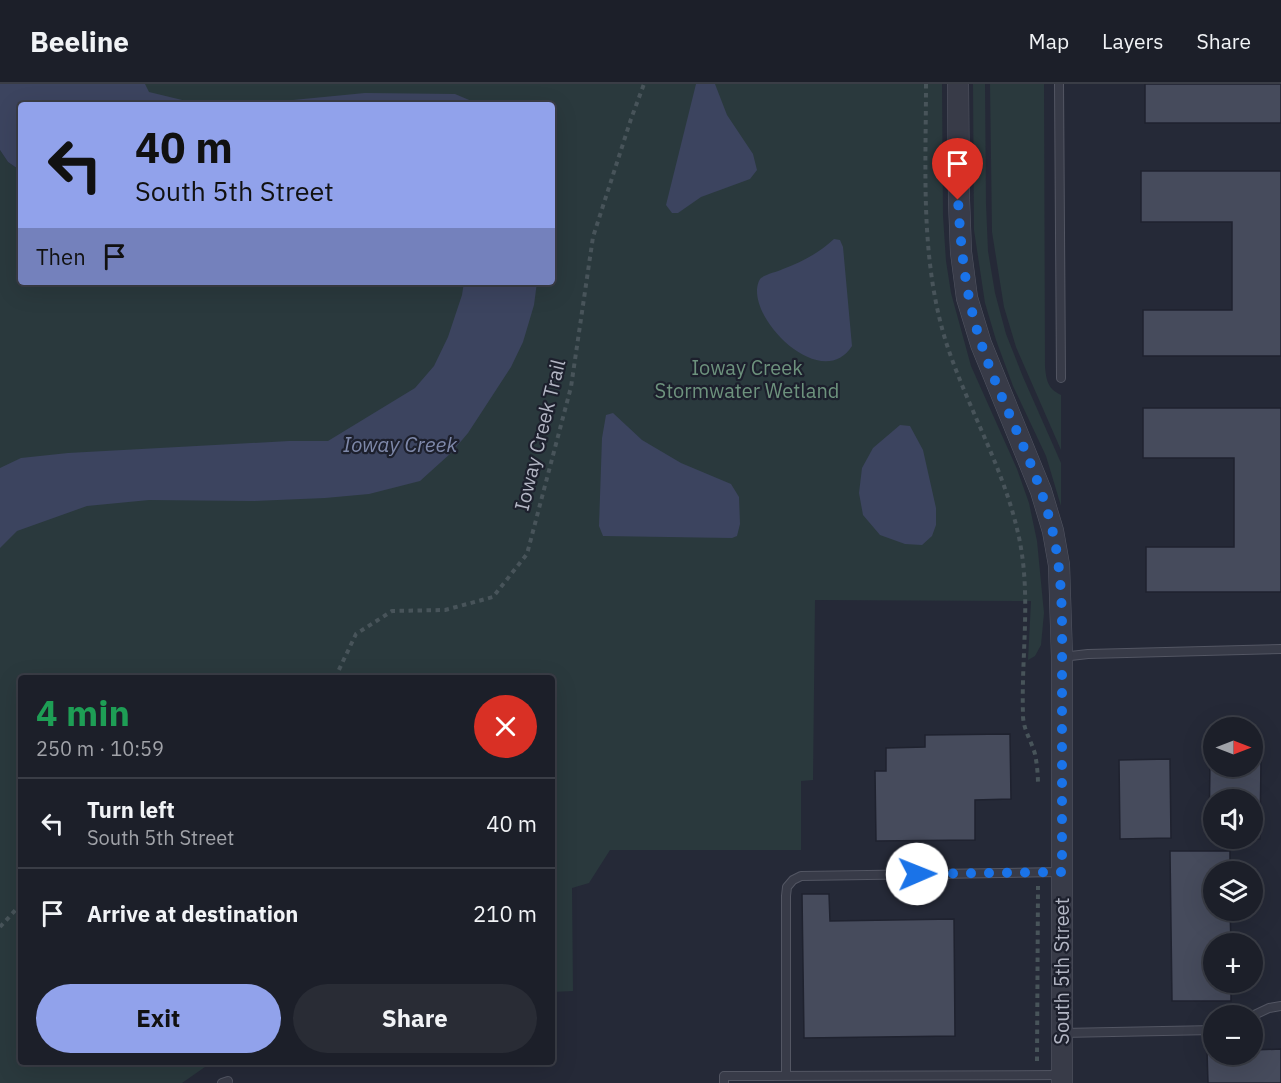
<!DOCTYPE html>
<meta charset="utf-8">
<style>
:root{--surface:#1c1f29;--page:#292c35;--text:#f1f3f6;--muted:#a0a2a8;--line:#3a3d46;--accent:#91a2eb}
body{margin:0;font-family:"IBM Plex Sans",sans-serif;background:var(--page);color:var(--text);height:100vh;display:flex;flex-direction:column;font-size:22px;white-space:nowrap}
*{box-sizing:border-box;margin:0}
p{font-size:20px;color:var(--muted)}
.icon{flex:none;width:33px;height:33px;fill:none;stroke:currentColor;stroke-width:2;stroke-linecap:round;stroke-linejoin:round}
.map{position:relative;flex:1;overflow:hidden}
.side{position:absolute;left:18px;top:591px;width:537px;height:390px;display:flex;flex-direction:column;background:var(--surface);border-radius:6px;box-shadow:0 6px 24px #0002,0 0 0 2px var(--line)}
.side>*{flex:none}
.guide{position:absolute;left:18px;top:18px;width:537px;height:183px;border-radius:6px;box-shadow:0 6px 24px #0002,0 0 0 2px var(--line);background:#91a2eb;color:#111;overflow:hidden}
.needle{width:39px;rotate:90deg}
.tools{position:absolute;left:1203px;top:633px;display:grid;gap:12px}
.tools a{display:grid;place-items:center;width:60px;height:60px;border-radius:50%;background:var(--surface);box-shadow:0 6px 24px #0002,0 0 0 2px var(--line);font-size:30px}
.pin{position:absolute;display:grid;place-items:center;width:51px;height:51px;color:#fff;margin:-62px -26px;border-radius:50% 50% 50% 0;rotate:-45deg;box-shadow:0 0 6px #0007}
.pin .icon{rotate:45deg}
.me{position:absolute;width:66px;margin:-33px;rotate:89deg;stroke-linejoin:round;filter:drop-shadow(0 0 4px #0008)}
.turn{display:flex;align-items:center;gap:21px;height:126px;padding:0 18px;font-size:27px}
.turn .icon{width:78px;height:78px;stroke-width:2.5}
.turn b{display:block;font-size:42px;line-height:51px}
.then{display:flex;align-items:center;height:57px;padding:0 18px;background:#0003;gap:12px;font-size:22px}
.round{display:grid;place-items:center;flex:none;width:63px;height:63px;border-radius:32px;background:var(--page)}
.summary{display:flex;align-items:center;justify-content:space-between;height:102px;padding:0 18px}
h1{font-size:36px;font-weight:700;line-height:45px;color:#1e9e55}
.primary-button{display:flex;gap:12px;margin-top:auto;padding:12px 18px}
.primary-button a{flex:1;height:69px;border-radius:36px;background:var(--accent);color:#111;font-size:24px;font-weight:700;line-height:69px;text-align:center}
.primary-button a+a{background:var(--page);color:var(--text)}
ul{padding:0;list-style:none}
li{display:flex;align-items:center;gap:18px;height:90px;padding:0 18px;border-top:2px solid var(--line)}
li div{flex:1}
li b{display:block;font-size:22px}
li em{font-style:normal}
header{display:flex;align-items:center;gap:36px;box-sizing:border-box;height:84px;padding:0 30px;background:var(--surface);border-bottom:2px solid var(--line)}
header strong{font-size:28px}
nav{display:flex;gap:33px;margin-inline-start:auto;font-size:21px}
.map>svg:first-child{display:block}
</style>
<header>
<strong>Beeline</strong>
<nav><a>Map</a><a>Layers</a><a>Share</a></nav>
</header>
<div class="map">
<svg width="1281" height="999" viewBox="0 0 1281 999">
<rect width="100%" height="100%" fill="#252937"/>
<path fill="#2a393d" d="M126,0H942L943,132L946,177L951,209L971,282L1017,385L1029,419L1037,457L1044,529L1041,561L1035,572L1028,576L1031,517L815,516L813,696L801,697V766H610L589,799L572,804L573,907L552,908V594H21V978H212L182,999H0V66L8,78L21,87V198H552V21H126Z
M973,0H985L986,120L988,167L995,209L1006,250L1023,293L1061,379V422L1046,372L1013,302L996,256L985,219L974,146Z
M990,0H1044L1045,282C1046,296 1048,305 1061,311V366L1016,263L1004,223L992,148Z"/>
<path fill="#3c445f" d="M0,0H145L149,8L203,21H21V87L8,78L0,66Z
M696,0H715L727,31L753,70L757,86L750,95L701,113L678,129H672L666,121Z
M365,9L455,10L481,21H240Z
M834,155L840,156L843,163L852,262C824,306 757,245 757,207C757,203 758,197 761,194C766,190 777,188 783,185C802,178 819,169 834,155Z
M464,198H537L534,221L523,258L511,283L468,349L451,369L420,397L369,410L325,414L254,417L149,416L87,422L17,447L0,464V384L21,374L68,369L289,357H328L415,304L434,282L448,253L462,211Z
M613,329L642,356L681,379L731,400L739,413L740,440L737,452L732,454L603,452L599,442L602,354L606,331Z
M900,341L910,342L923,366L936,424V441L932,452L922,461L905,460L880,451L863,431L859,409L862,384L873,364Z"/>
<path fill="#464b5c" stroke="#1f222f" stroke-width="1.5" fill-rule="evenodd" d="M1145,0H1281V39H1145Z
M1141,87H1281V272H1143V226H1232V138H1141Z
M1143,324H1281V508H1146V463H1234V374H1143Z
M1010,650L1011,715L975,716V756L876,757L875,687H886V664L925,663V651Z
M1170,675L1171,754L1120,755L1119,676Z
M1210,676H1214V682H1252V676H1261L1260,755H1209ZM1214,716H1252V754H1214Z
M1170,767H1230V788H1214V826H1230L1231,860H1214V898H1231V917H1172Z
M802,810H829L830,837L954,835L955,952L804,954Z
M1281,965V999H1208L1207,967H1214V970H1252V966Z"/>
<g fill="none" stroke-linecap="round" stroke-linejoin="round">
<g stroke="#535663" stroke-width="10">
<path id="service" d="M1059,0L1061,294
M1062,573L1088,570L1281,565
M1252,932L1269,924L1281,922
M1062,949L1214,946
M786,992V812L787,803L793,796L801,792L1061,788
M222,999L228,997
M724,999V992L1062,991"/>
</g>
<g stroke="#535663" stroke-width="22">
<path id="tertiary" d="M958,0L959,116L961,168L967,214L981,260L1041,407L1053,447L1059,481L1062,573V999"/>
</g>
<path stroke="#48545a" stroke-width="4" stroke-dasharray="4.5 4.5" stroke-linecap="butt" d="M926,0C926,86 920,175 946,258C967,323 1003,382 1018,449C1032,509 1021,570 1023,631C1023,645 1031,656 1035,670C1037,680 1038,691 1038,701
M335,594L356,550L392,527L445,526L493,513L527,470L571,303L593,153L631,35L644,0
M0,843L21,820
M1037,977L1038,802"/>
<use href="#service" stroke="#383b48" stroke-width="8"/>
<use href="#tertiary" stroke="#383b48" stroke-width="21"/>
</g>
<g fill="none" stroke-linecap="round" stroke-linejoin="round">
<path stroke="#1a73e8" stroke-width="10" stroke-dasharray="0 18" d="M917,790L1062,788C1062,725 1062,661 1062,598C1062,548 1064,498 1053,449C1038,382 1002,323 981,259C965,211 961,165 958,116"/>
</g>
<g text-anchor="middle" stroke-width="4.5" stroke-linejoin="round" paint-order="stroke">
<g font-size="20" fill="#6d927d" stroke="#1d202d">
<text x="747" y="291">Ioway Creek<tspan x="747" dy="23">Stormwater Wetland</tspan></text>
</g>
<g font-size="20" fill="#b3b6c4" stroke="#1d202d">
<text transform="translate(540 351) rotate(-76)" y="7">Ioway Creek Trail</text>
<text transform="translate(1062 887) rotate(-90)" y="7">South 5th Street</text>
</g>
<g font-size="21" font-style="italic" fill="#7e88a9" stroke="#1d202d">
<text x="400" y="368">Ioway Creek</text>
</g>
</g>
</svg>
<div class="tools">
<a><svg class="needle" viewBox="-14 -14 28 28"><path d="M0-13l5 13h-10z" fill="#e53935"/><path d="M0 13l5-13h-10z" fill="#a0a2a8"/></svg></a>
<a><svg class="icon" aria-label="sound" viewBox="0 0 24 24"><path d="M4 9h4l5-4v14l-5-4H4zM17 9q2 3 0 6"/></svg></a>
<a><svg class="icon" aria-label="layers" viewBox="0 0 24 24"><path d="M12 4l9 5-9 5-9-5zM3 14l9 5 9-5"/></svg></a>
<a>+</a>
<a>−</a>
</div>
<div class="pin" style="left:958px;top:116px;background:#d93025"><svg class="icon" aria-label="arrive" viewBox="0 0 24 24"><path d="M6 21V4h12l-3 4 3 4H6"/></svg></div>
<svg class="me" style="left:917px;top:790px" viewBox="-20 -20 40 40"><circle r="19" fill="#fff"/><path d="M0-13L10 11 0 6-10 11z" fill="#1a73e8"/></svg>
<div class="guide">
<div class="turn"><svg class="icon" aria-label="left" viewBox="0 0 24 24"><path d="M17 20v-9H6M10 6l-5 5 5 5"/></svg><div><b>40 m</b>South 5th Street</div></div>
<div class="then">Then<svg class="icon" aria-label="arrive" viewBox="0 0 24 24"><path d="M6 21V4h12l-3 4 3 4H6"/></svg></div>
</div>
<section class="side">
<div class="summary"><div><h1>4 min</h1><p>250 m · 10:59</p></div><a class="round" style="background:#d93025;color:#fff"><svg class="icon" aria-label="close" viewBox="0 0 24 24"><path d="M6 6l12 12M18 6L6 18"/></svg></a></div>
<ul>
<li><svg class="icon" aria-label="left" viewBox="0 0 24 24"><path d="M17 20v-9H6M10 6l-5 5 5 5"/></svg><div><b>Turn left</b><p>South 5th Street</p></div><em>40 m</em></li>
<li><svg class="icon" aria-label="arrive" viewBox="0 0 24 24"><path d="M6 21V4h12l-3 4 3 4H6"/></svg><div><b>Arrive at destination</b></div><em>210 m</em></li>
</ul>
<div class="primary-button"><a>Exit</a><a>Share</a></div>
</section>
</div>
